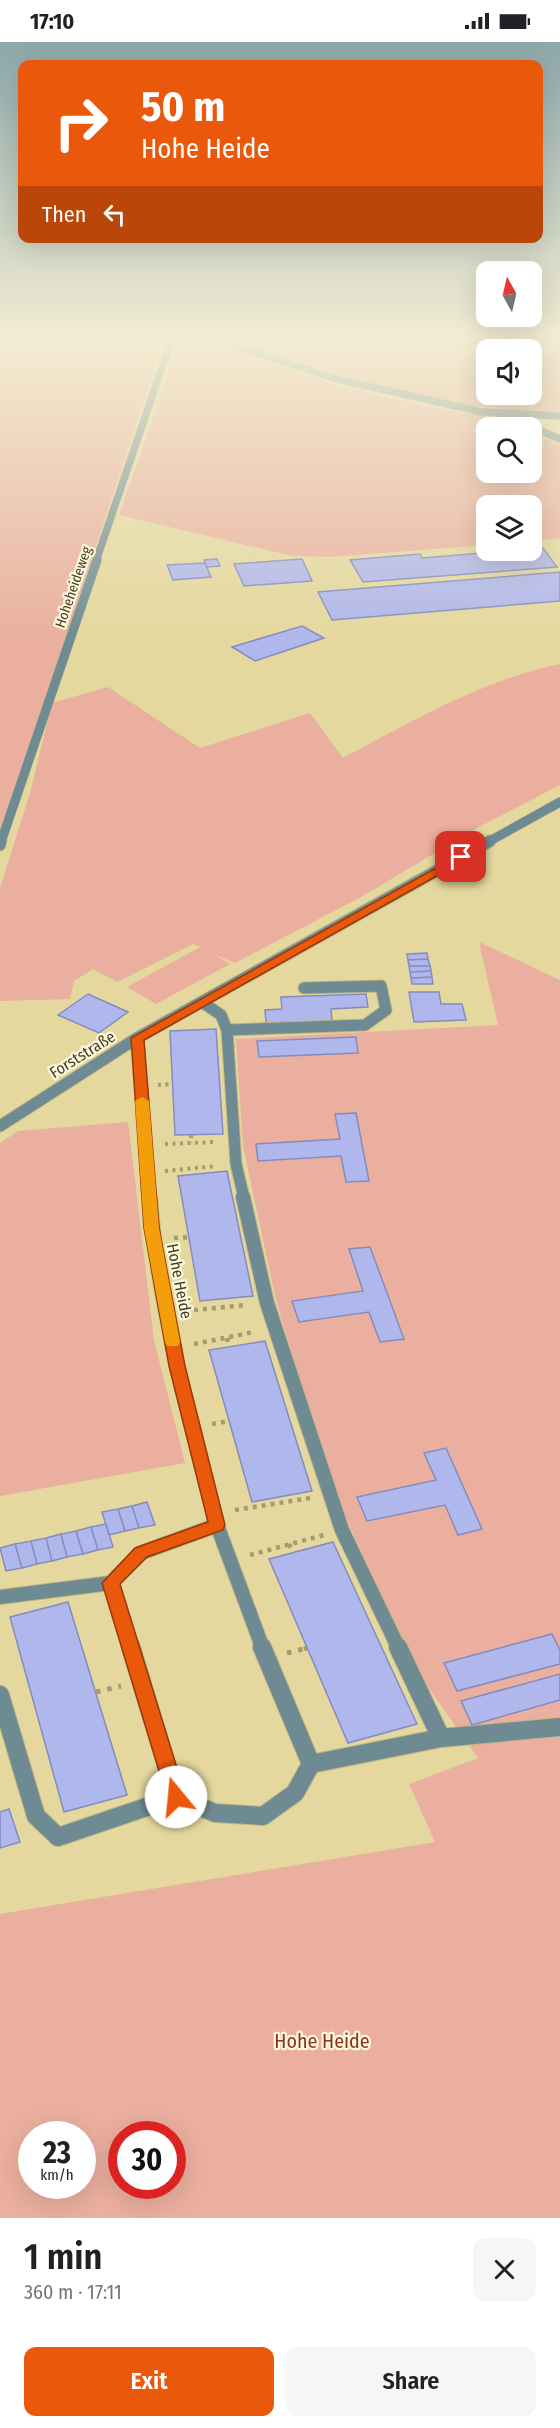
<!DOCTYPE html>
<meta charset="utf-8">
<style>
:root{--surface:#fff;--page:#f6f6f6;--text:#202124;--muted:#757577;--accent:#ea580c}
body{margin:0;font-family:"Fira Sans Condensed",sans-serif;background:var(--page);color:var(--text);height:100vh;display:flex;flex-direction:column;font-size:22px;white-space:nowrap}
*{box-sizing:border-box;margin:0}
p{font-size:20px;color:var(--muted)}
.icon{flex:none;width:33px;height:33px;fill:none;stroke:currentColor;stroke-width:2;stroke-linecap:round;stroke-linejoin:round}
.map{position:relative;height:2176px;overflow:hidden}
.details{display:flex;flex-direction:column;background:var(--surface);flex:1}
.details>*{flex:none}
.top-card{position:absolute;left:18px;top:18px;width:525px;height:183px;border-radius:12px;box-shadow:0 6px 24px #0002;background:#ea580c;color:#fff;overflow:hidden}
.needle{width:39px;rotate:352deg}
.controls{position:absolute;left:476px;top:219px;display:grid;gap:12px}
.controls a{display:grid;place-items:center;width:66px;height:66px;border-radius:12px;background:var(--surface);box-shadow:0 6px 24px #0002;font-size:30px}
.speed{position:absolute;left:18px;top:2079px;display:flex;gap:12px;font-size:30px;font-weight:700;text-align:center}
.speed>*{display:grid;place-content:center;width:78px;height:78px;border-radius:50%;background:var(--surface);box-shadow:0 6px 24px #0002;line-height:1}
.speed small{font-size:15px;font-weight:400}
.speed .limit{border:9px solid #d22;background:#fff;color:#111}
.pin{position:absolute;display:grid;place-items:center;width:51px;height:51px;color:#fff;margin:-26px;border-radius:12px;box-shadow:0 3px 9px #0006}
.me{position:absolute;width:66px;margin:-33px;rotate:343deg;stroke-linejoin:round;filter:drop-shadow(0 0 4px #0008)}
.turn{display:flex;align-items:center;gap:21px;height:126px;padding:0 24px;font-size:27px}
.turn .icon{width:78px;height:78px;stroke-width:2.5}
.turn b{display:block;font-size:42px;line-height:51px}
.then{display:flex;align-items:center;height:57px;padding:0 24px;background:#0003;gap:12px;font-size:22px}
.round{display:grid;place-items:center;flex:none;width:63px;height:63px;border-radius:12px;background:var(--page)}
.head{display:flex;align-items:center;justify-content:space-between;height:102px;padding:0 24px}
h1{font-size:36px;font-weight:600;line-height:45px}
.primary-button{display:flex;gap:12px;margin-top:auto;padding:12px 24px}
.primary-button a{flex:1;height:69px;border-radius:12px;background:var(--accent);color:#fff;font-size:24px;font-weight:600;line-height:69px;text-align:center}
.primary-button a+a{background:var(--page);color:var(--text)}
.status{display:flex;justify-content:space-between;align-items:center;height:42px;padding:0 30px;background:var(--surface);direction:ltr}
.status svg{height:16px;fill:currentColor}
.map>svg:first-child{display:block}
</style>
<div class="status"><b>17:10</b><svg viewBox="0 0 49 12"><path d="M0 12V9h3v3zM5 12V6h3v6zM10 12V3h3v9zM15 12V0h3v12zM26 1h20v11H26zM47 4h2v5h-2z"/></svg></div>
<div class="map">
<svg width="560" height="2176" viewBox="0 0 560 2176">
<rect width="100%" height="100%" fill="#e4d89e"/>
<path fill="#eaaf9e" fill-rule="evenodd" d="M165,296L0,794V297Z
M181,296H191L336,343L441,367L493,376L517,385L486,386V430H531V391L560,403V496L531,499V464H486V503L332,515L292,514L119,473Z
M223,296H560V369L514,368L463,362L345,334ZM486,308H531V352H486Z
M560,622V743L479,785L361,855L235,921L213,912L230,922L156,962L127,945L200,905L193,902L117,940L93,927L74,939L70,957L0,959V846L30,751L52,661L108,645L200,706L310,671L343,716C413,679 482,638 560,622Z
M479,900L560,938V2176H0V1872L435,1800L409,1742L478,1716L416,1628L334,1450L276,1258L243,1104L236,997L498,983ZM32,2092H82V2144H32ZM122,2092H172V2144H122Z
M128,1080L154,1298L185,1421L0,1454V1101L18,1089Z"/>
<path fill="#afb7ec" stroke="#848cbe" stroke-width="1.5" d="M543,506L557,525L363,540L350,518L420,512L422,516Z
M217,517L220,524L207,525L204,518Z
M302,517L312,539L244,544L234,522Z
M205,521L211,535L173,538L167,523Z
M560,530V559L332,578L318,550Z
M302,584L324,596L255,619L232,605Z
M427,911L428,917L408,918L407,912Z
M428,917L430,924H409L408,918Z
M409,924H430L431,929L410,930Z
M431,929L432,935L411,936L410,930Z
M432,935L433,942H412L411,936Z
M409,950H439L441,962H462L466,978L414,980Z
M88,952L128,970L99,991L58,973Z
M366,952L368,965L331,967L332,979L266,981L265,968L282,967L281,955Z
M216,987L223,1092L175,1093L170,989Z
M356,995L358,1011L259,1015L257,999Z
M356,1071L369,1139L346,1140L341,1114L258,1119L256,1102L340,1097L335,1072Z
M227,1129L253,1254L200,1259L178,1134Z
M370,1205L404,1297L380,1300L369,1270L299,1280L292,1259L363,1249L349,1207Z
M265,1299L312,1449L252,1460L209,1308Z
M446,1406L482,1487L458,1493L445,1463L367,1479L357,1455L436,1438L424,1411Z
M147,1460L155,1483L139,1486L132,1464Z
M132,1464L139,1486L125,1489L118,1467Z
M118,1467L125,1489L109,1493L102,1470Z
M106,1482L113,1505L98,1508L91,1485Z
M91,1485L98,1508L83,1512L76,1489Z
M76,1489L83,1512L67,1515L61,1492Z
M61,1492L67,1515L52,1519L46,1496Z
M46,1496L52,1519L37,1522L31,1499Z
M31,1499L37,1522L22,1526L15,1502Z
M333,1500L417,1682L348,1701L269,1517Z
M15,1502L22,1526L6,1529L0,1506Z
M68,1560L127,1753L64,1770L10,1575Z
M552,1592L560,1608V1622L457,1649L444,1621Z
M560,1632V1658L472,1683L461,1659Z
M9,1767L20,1800L0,1806V1770Z"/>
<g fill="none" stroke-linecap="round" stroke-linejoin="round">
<g stroke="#c0b683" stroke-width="8">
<path id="lane-far3" d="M502,372L560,397"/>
</g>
<g stroke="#c0b683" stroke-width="13">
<path id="lane-far2" d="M202,960L221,973L227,988L236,1122L244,1156
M227,988L365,983L386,968L381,944L304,946"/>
</g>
<g stroke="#c0b683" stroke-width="16">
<path id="lane-far1" d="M243,1155L267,1261L342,1488L399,1607
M0,1555L111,1541"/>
</g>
<g stroke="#c0b683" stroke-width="20">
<path id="lane" d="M0,1653L36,1774L58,1795L176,1755
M441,1696L560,1685
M311,1722L441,1696L398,1605"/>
</g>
<g stroke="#c0b683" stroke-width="8">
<path id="street-far4" d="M212,296L333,336L482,370L560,374
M96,519L172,296"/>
</g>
<g stroke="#c0b683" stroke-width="10">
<path id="street-far3" d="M1,800L97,518
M488,800L560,760"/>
</g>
<g stroke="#c0b683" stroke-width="13">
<path id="street-far2" d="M0,803L1,799
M137,996L150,1156
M0,1084L137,996L490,799"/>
</g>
<g stroke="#c0b683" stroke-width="16">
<path id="street-far1" d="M150,1155C158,1266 190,1375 217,1483
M217,1483L263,1607
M131,1607L111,1541L141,1511L217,1483"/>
</g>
<g stroke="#c0b683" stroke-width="20">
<path id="street" d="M131,1605L176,1755L215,1771L263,1774L295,1751L311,1722L262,1605"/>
</g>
<path stroke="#a49b6f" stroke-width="4" stroke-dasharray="3 4.5" stroke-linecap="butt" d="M158,1043L172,1042
M191,1093V1101
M165,1102L215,1100
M165,1129L217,1124"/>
<path stroke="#a49b6f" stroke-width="4.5" stroke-dasharray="4 5" stroke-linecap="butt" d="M174,1196L189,1195
M185,1269L246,1263
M227,1296L229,1304
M194,1302L254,1290
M212,1382L229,1379
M235,1468L310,1456
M289,1502L293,1511
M250,1513L324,1493
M304,1607L307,1606"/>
<path stroke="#a49b6f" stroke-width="5" stroke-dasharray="4.5 7" stroke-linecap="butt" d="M287,1611L307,1606
M96,1650L121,1644"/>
<use href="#lane-far3" stroke="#6e8a92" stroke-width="7"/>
<use href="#lane-far2" stroke="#6e8a92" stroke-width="11"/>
<use href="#lane-far1" stroke="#6e8a92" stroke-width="14"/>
<use href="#lane" stroke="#6e8a92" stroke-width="18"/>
<use href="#street-far4" stroke="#6e8a92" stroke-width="7"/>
<use href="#street-far3" stroke="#6e8a92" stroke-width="9"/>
<use href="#street-far2" stroke="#6e8a92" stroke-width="11"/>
<use href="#street-far1" stroke="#6e8a92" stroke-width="14"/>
<use href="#street" stroke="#6e8a92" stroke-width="18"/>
</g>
<linearGradient id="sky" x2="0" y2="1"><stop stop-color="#8ca7aa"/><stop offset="0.49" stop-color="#f3edd3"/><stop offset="1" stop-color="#f3edd3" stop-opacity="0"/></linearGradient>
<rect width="560" height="601" fill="url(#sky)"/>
<path fill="#ea580c" stroke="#983908" stroke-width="1.5" d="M461,812L465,813V818L144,998L159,1186L185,1324L225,1483L223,1488L147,1515L120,1542L186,1755L183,1761L176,1763L170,1761L167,1755L102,1541L135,1506L208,1480L169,1324L144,1186L131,996Z"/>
<path fill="#f59e0b" d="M142,1055L149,1059L159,1186L180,1300L178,1304H167L165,1300L144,1186L135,1059Z"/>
<g text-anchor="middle" stroke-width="4.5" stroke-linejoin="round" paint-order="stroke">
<g font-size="14" fill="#423d25" stroke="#fef8dc">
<text transform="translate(73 545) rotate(-71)" y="5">Hoheheideweg</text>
</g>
<g font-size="16" fill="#423d25" stroke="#fef8dc">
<text transform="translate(82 1012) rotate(-32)" y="6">Forststraße</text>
<text transform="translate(180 1239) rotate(79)" y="6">Hohe Heide</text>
</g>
<g font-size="20" fill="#8a351b" stroke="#fef8dc">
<text x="322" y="2006">Hohe Heide</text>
</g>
</g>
</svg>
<div class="controls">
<a><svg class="needle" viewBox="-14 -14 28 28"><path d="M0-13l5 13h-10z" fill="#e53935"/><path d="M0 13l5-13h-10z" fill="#757577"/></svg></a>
<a><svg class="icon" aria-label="sound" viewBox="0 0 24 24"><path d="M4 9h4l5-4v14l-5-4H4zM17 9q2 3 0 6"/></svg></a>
<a><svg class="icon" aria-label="search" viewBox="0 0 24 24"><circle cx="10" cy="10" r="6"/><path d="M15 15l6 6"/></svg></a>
<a><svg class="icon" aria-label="layers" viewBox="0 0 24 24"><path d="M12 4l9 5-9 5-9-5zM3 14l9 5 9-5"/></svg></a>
</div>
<div class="speed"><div>23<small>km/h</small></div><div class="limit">30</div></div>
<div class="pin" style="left:461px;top:815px;background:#d93025"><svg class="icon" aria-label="arrive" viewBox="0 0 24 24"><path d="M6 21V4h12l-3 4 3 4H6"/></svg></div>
<svg class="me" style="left:176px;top:1755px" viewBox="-20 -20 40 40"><circle r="19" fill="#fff"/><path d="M0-13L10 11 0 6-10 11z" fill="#ea580c"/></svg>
<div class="top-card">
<div class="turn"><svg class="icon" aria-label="right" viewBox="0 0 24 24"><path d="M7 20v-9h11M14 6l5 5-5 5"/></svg><div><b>50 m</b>Hohe Heide</div></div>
<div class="then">Then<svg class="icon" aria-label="left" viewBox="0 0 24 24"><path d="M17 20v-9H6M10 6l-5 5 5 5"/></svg></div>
</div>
</div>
<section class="details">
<div class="head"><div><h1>1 min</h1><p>360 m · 17:11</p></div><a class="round"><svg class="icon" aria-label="close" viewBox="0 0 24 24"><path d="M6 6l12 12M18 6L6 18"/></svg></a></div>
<div class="primary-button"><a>Exit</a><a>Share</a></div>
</section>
